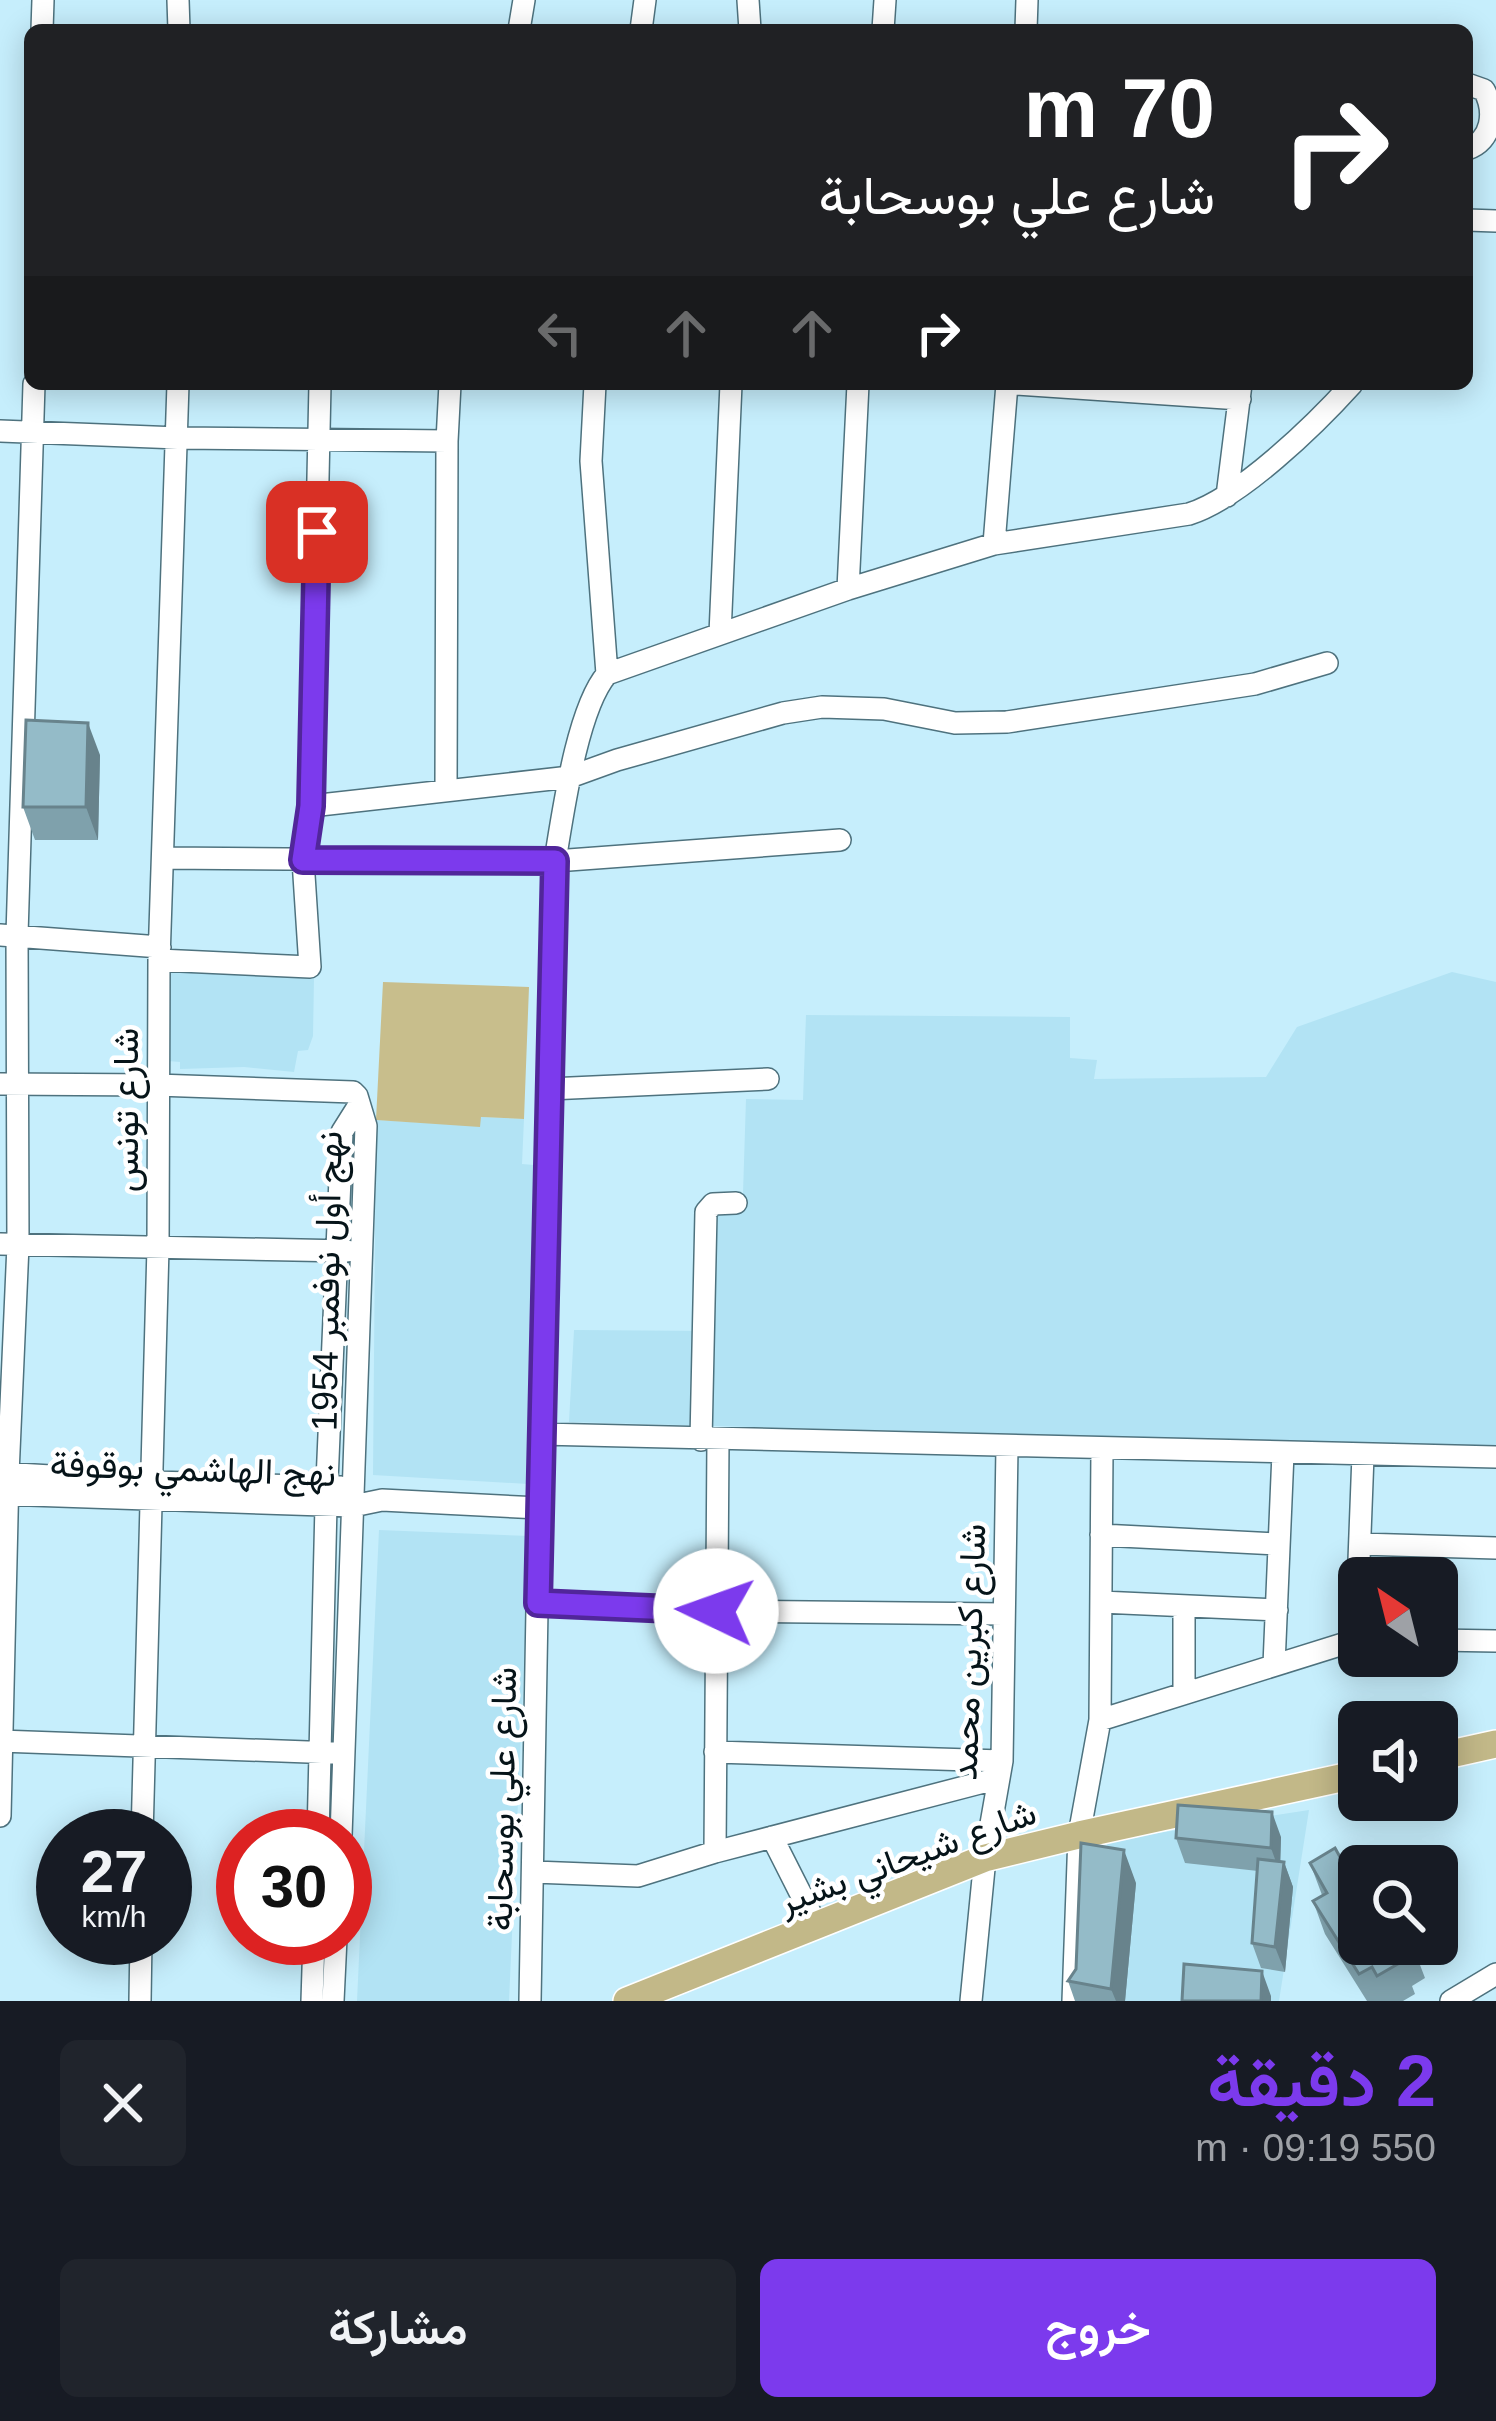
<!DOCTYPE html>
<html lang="ar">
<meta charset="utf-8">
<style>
:root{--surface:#171b24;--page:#20242c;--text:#f1f3f6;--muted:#9ea1a6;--accent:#7c3aed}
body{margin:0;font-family:Helvetica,Vazirmatn,sans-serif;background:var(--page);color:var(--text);direction:rtl;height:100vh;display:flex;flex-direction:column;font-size:45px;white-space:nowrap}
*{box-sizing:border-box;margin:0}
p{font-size:39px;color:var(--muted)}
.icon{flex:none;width:66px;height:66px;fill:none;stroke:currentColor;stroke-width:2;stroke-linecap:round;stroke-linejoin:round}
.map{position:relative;height:2001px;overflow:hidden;direction:ltr}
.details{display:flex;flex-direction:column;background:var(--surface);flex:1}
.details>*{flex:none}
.guide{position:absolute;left:24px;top:24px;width:1449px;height:366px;border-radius:18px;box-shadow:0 6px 30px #0003;direction:rtl;background:#202124;color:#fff;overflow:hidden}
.needle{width:78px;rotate:325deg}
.tools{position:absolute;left:1338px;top:1557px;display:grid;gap:24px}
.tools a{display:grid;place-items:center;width:120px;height:120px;border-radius:18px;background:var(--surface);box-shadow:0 6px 30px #0003;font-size:60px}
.speed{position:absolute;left:36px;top:1809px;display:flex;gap:24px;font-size:60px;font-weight:700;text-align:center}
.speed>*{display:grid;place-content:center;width:156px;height:156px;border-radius:50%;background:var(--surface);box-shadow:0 6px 30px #0003;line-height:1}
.speed small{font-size:30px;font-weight:400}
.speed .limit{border:18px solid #d22;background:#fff;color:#111}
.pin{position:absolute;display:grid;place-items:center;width:102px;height:102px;color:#fff;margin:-51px;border-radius:24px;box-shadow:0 6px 18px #0006}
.me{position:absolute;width:132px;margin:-66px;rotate:273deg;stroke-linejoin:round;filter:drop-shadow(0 0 9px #0008)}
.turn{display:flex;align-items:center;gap:42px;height:252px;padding:0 60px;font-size:54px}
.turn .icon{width:156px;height:156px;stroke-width:2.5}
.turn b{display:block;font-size:84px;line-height:102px}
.lanes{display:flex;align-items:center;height:114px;padding:0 60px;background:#0003;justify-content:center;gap:60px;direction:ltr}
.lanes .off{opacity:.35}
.round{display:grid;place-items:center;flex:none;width:126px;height:126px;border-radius:18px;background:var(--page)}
.summary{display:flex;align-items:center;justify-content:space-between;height:204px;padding:0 60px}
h1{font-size:72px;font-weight:600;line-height:90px;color:var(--accent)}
.button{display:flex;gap:24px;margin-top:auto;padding:24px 60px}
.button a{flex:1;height:138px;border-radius:18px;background:var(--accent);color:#fff;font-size:48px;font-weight:600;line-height:138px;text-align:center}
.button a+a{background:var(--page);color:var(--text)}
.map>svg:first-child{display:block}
</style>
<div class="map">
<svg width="1496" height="2001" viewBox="0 0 1496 2001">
<rect width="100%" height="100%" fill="#c6eefc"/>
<path fill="#b2e3f4" d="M171,972L314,978L313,1036L308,1050L298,1051L294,1072L244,1067L180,1069V1062L168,1061Z
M1452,972L1496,982V1447L569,1422L574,1330L711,1331L717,1194L743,1193L746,1099L803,1100L806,1015L1070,1017V1058L1097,1060L1094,1079L1266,1077L1297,1027Z
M480,1117L524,1119L522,1164L534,1165L528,1484L373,1475L376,1120L479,1126Z
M379,1530L530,1536L509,2001H357Z
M1309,1810L1279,2001H1079L1109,1853L1107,1844L1125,1838Z"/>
<path fill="#c8be8c" d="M383,982L529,987L524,1119L481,1117L480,1127L376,1120Z"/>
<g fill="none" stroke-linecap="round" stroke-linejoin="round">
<g stroke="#4e727e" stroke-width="24">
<path id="minor" d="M178,0L179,30
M748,0L750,30
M42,30L43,0
M519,30L524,0
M641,30L645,0
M883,30L885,0
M1026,30L1027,0
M1467,84L1484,90C1496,112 1492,141 1467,149
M1467,220L1496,221
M1016,384L1240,399
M0,431L178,438L447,441
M1227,496L1241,384
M994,544L1007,384
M848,589L858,384
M720,634L731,384
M607,674L848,589L994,544L1189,514C1240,498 1315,425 1352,384
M446,789L447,441L450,384
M311,806L570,777L617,760L783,713L822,707L884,709L955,723L1007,722L1255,684L1327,663
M164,858L555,861L840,840
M0,935L160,947
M159,960L310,967L303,860L311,806L320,384
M0,1084L157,1085L353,1092L357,1096L366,1126L341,1836
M549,1089L768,1079
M0,1244L347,1251
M541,1434L1496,1457
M701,1440L706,1212L713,1204L736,1203
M0,1473L153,1482L341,1487
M0,1494L353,1506L382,1500L539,1508
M1101,1535L1279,1544
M1360,1544L1496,1548
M1101,1602L1277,1610
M538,1603L716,1611L1004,1614
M1184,1606V1693
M1356,1639L1363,1455
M1437,1640L1496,1641
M1274,1665L1283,1453
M1100,1720L1359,1639
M0,1741L335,1753
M715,1752L1002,1761
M0,1816L8,1474L18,1245L17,935L34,384
M142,1836L158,1247L159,960L178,384
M318,1836L326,1505L342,1132L359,1105
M772,1837L816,1924
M715,1852L718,1440
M534,1872L638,1876L715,1852L999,1778
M140,2001L141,1938
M312,2001L314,1938
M333,2001L336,1938
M530,2001L539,1498L555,861C563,813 577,709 607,674L591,461L595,384
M971,2001L985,1858L1002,1761L1007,1447
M1073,2001L1079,1835L1100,1720L1102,1450
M1451,2001L1496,1974"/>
</g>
<g stroke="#fff" stroke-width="30">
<path id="major" d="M1437,1757L1496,1744
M627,2001L985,1858L1079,1835L1359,1774"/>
</g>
<use href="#minor" stroke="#fff" stroke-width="21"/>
<use href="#major" stroke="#c2b888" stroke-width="27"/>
</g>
<path fill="#7fa1ac" d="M100,755L98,840H35L23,807Z
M1281,1837L1280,1862H1284L1293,1887L1285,1972L1261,1968L1252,1943L1258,1871L1185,1863L1176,1838Z
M1340,1857L1412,1944L1425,1978L1412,1986L1415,1994L1403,2001H1367L1325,1934L1313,1901L1322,1895L1310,1863Z
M1136,1883L1125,2001H1075L1068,1981Z"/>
<path fill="#68838c" d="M88,723L100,755L98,840L86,807Z
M1272,1812L1281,1837L1280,1873L1271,1848Z
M1124,1850L1136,1883L1125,2001H1116L1111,1989Z
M1284,1862L1293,1887L1285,1972L1275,1947Z
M1262,1971L1271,1996V2001H1261Z"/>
<path fill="#94bbc8" stroke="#68838c" stroke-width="3" d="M26,720L88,723L86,807H23Z
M1178,1805L1272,1812L1271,1848L1176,1838Z
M1081,1843L1124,1850L1111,1989L1068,1981L1076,1969Z
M1335,1848L1340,1857L1354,1849L1364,1866H1359V1944L1413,1945L1399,1954L1403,1961L1377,1976L1372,1967L1359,1974L1313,1901L1327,1893L1310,1863Z
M1258,1859L1284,1862L1275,1947L1252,1943Z
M1184,1964L1262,1971L1261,2001H1182Z"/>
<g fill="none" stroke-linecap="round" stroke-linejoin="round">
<g stroke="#51269a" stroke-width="30">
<path id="route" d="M317,532L311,806L303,860L555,861L538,1603L716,1611"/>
</g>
<use href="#route" stroke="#7c3aed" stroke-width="21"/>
</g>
<g text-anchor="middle" stroke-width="9" stroke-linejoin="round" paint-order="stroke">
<g font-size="36" fill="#061419" stroke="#fff">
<text transform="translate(125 1110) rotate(-90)" y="13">شارع تونس</text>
<text transform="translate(326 1281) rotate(-89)" y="13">نهج أول نوفمبر 1954</text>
<text transform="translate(193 1468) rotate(2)" y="13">نهج الهاشمي بوقوفة</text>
<text transform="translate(968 1652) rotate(-88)" y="13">شارع كبرين محمد</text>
<text transform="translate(501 1799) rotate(-89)" y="13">شارع علي بوسحابة</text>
<text transform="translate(907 1856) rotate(-20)" y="13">شارع شيحاني بشير</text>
</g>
</g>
</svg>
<div class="tools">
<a><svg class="needle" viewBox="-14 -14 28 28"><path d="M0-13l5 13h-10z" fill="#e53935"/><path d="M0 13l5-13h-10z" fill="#9ea1a6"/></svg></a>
<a><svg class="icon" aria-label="sound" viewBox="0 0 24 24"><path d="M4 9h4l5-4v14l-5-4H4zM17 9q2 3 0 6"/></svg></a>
<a><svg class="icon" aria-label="search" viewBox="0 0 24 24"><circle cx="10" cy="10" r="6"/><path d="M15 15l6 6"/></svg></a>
</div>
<div class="speed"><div>27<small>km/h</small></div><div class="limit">30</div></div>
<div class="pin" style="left:317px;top:532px;background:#d93025"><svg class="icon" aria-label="arrive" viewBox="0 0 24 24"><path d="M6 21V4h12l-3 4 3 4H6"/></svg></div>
<svg class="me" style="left:716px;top:1611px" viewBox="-20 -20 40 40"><circle r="19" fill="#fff"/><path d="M0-13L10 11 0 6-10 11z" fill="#7c3aed"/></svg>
<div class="guide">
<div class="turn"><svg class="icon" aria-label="right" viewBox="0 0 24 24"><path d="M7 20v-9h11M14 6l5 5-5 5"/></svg><div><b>70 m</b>شارع علي بوسحابة</div></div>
<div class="lanes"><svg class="icon off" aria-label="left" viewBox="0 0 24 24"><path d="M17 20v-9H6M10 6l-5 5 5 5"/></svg><svg class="icon off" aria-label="ahead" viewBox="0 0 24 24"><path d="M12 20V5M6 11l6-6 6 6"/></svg><svg class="icon off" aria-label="ahead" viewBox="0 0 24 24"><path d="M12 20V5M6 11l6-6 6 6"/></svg><svg class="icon" aria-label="right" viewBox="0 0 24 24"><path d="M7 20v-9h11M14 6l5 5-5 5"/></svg></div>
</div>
</div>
<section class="details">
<div class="summary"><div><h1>2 دقيقة</h1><p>550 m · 09:19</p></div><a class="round"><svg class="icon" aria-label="close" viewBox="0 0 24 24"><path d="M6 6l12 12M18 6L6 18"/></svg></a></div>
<div class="button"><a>خروج</a><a>مشاركة</a></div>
</section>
